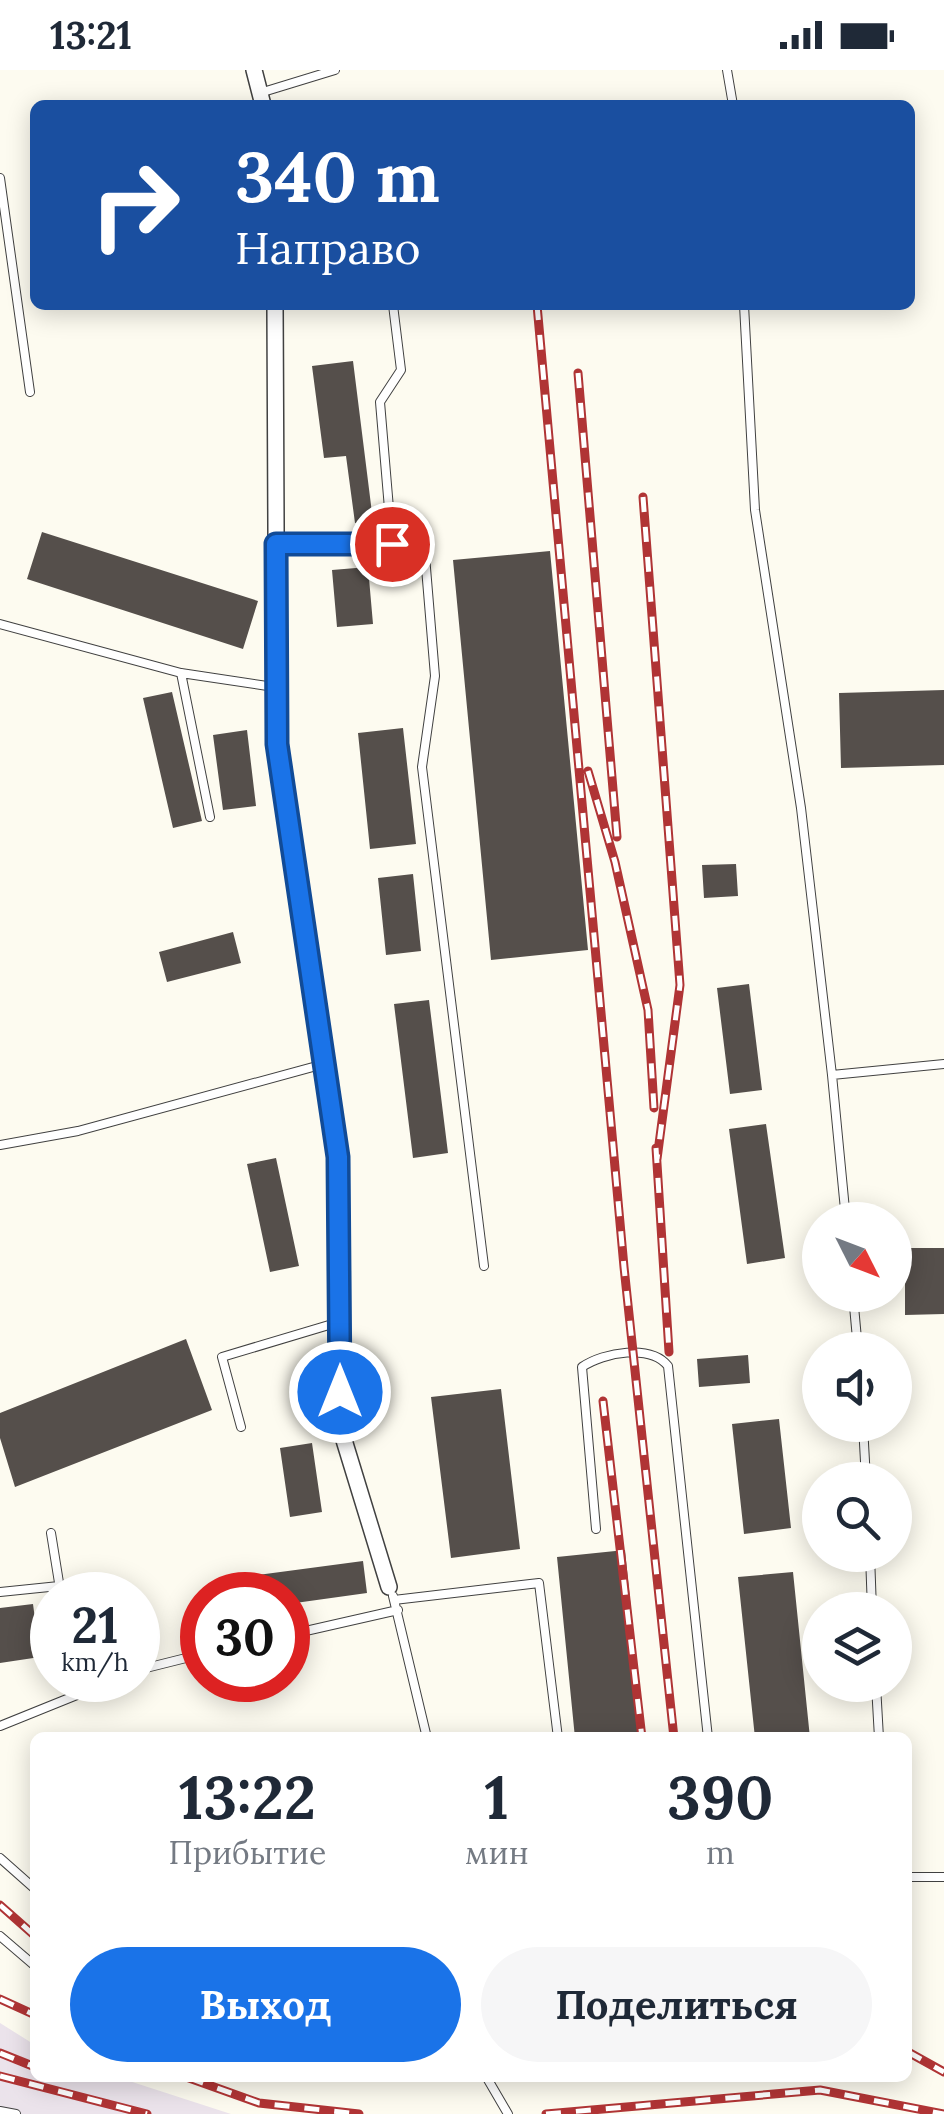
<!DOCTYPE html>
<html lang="ru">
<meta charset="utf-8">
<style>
:root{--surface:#fff;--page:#f6f6f7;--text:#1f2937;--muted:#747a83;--accent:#1a73e8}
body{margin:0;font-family:Lora,serif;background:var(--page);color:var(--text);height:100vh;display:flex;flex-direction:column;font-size:38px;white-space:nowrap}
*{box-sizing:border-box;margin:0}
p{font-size:32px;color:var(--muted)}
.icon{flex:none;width:55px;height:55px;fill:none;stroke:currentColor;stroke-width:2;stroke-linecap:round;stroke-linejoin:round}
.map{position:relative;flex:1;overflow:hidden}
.side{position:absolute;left:30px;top:1662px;width:882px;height:350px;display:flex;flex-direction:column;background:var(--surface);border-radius:15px;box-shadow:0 5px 25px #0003}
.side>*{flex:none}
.banner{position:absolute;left:30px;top:30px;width:885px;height:210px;border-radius:15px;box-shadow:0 5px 25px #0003;background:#1a4fa0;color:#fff;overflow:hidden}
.needle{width:65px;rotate:132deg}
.buttons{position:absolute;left:802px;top:1132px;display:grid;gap:20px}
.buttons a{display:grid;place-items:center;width:110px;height:110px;border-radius:50%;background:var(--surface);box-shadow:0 5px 25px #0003;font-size:50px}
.speed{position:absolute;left:30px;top:1502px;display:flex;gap:20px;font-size:50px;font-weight:700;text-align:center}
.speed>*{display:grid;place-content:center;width:130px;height:130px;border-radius:50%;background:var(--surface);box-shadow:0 5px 25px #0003;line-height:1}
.speed small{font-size:25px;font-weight:400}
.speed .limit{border:15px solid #d22;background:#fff;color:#111}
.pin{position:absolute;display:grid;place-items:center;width:85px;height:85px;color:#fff;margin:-42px;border:5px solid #fff;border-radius:50%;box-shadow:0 2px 10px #0007}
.me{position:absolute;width:110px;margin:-55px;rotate:0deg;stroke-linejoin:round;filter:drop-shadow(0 0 8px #0008)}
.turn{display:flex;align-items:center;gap:35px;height:210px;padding:0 40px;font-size:45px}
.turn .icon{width:130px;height:130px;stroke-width:2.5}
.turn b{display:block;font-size:70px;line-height:85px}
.eta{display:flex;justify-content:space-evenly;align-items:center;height:170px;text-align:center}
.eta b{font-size:60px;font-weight:700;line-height:70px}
.action{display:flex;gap:20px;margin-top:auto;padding:20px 40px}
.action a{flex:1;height:115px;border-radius:60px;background:var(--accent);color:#fff;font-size:40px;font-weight:700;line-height:115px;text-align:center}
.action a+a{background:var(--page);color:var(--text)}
.status{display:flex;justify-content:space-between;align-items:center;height:70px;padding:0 50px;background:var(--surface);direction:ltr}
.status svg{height:28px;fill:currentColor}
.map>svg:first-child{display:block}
</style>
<div class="status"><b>13:21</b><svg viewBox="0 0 49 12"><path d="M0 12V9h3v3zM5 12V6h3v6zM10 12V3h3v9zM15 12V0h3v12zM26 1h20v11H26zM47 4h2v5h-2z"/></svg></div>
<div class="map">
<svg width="944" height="2044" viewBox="0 0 944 2044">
<rect width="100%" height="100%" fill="#fdfbf0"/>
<path fill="#ebe3eb" d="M0,1953L35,1975V2008H120L231,2044H0Z"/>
<path fill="#554f4b" d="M353,291L373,451L355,453L346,386L324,388L312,296Z
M42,462L258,531L243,579L27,509Z
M550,481L588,880L491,890L453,490Z
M368,497L373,554L337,557L332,500Z
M944,620V695L841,698L839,623Z
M172,622L202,751L173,758L143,628Z
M403,658L416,774L370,779L358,663Z
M247,660L256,736L223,740L213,665Z
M736,794L738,826L704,828L702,795Z
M413,804L421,881L386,885L378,808Z
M233,862L241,893L167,912L159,882Z
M749,914L762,1020L730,1024L717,918Z
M429,930L448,1083L413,1088L394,934Z
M766,1054L785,1188L747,1194L729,1059Z
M276,1088L299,1196L270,1202L247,1094Z
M905,1178H944V1244L905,1245Z
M186,1269L212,1340L15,1417L0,1368V1343Z
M748,1285L750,1313L699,1317L697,1289Z
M501,1319L520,1479L451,1488L431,1327Z
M779,1349L791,1458L744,1464L732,1354Z
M312,1373L322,1442L290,1447L280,1378Z
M625,1480L644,1668H575L557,1487Z
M363,1491L367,1523L288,1534V1525H245L243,1507Z
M793,1502L810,1668H755L738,1507Z
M33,1534L40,1587L0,1593V1538Z"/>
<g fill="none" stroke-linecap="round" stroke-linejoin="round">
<g stroke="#414141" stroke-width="10">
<path id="lane" d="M727,0L733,35
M263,22L335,0
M0,108L30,322
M744,235L755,440L801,738L832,1005L944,994
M276,474H424L435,606L422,697L484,1196
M392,474L380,332L401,300L393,235
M0,554L181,603L274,617
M181,603L210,747
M832,1005L846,1150
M0,1075L78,1061L324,994
M853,1225L858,1280
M863,1355L866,1410
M241,1357L222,1287L339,1252
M596,1459L582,1297C604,1282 651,1274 668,1296L708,1668
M51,1463L61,1525
M870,1485L872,1540
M0,1522L59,1516
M393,1526L427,1668
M394,1530L539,1513L558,1668
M288,1565L398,1540
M138,1600L202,1584
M73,1610L76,1625
M876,1615L879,1668
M0,1656L114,1610
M0,1788L35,1819
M908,1807H944
M0,1866L35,1896
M487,2008L508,2044
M0,2041L16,2044"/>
</g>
<g stroke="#414141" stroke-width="18">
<path id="street" d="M254,0L263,35
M275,235L277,674L338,1087L340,1357L389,1517"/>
</g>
<use href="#lane" stroke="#fff" stroke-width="8"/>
<use href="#street" stroke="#fff" stroke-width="15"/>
<g stroke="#b03435" stroke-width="9">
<path id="rail" d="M537,235L624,1197L674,1668
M578,303L617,767
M643,427L680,915L657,1089
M588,701L615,792L648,940L654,1038
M656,1078L669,1282
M603,1331L642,1668
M0,1835L35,1866
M0,1929L35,1945
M908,1982L944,2002
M0,1983L35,1997
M0,2006L147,2044
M189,2008L259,2033L359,2044
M546,2044L820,2020L944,2044"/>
</g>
<use href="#rail" stroke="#fff" stroke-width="5" stroke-dasharray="15" stroke-linecap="butt"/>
</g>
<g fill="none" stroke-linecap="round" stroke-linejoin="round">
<g stroke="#114b97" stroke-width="25">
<path id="route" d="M340,1322L338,1087L277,674L276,474H392"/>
</g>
<use href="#route" stroke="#1a73e8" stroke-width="18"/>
</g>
</svg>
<div class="buttons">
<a><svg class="needle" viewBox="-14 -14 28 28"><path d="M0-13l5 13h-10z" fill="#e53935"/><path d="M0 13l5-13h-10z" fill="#747a83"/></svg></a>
<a><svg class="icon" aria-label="sound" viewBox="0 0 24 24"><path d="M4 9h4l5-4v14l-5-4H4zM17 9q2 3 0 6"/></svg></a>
<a><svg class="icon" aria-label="search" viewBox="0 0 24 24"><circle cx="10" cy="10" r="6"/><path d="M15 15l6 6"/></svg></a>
<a><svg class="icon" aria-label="layers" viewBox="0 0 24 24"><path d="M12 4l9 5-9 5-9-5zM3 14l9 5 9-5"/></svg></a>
</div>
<div class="speed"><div>21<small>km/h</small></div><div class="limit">30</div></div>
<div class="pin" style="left:392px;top:474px;background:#d93025"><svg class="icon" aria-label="arrive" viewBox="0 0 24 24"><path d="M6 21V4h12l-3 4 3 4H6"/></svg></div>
<svg class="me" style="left:340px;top:1322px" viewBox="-20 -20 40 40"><circle r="17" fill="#1a73e8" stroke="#fff" stroke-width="3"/><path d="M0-11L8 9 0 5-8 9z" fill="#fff"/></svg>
<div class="banner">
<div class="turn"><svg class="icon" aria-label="right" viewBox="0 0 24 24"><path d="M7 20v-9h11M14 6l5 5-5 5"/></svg><div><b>340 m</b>Направо</div></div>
</div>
<section class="side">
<div class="eta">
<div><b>13:22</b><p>Прибытие</p></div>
<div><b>1</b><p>мин</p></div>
<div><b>390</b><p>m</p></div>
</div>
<div class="action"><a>Выход</a><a>Поделиться</a></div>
</section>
</div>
